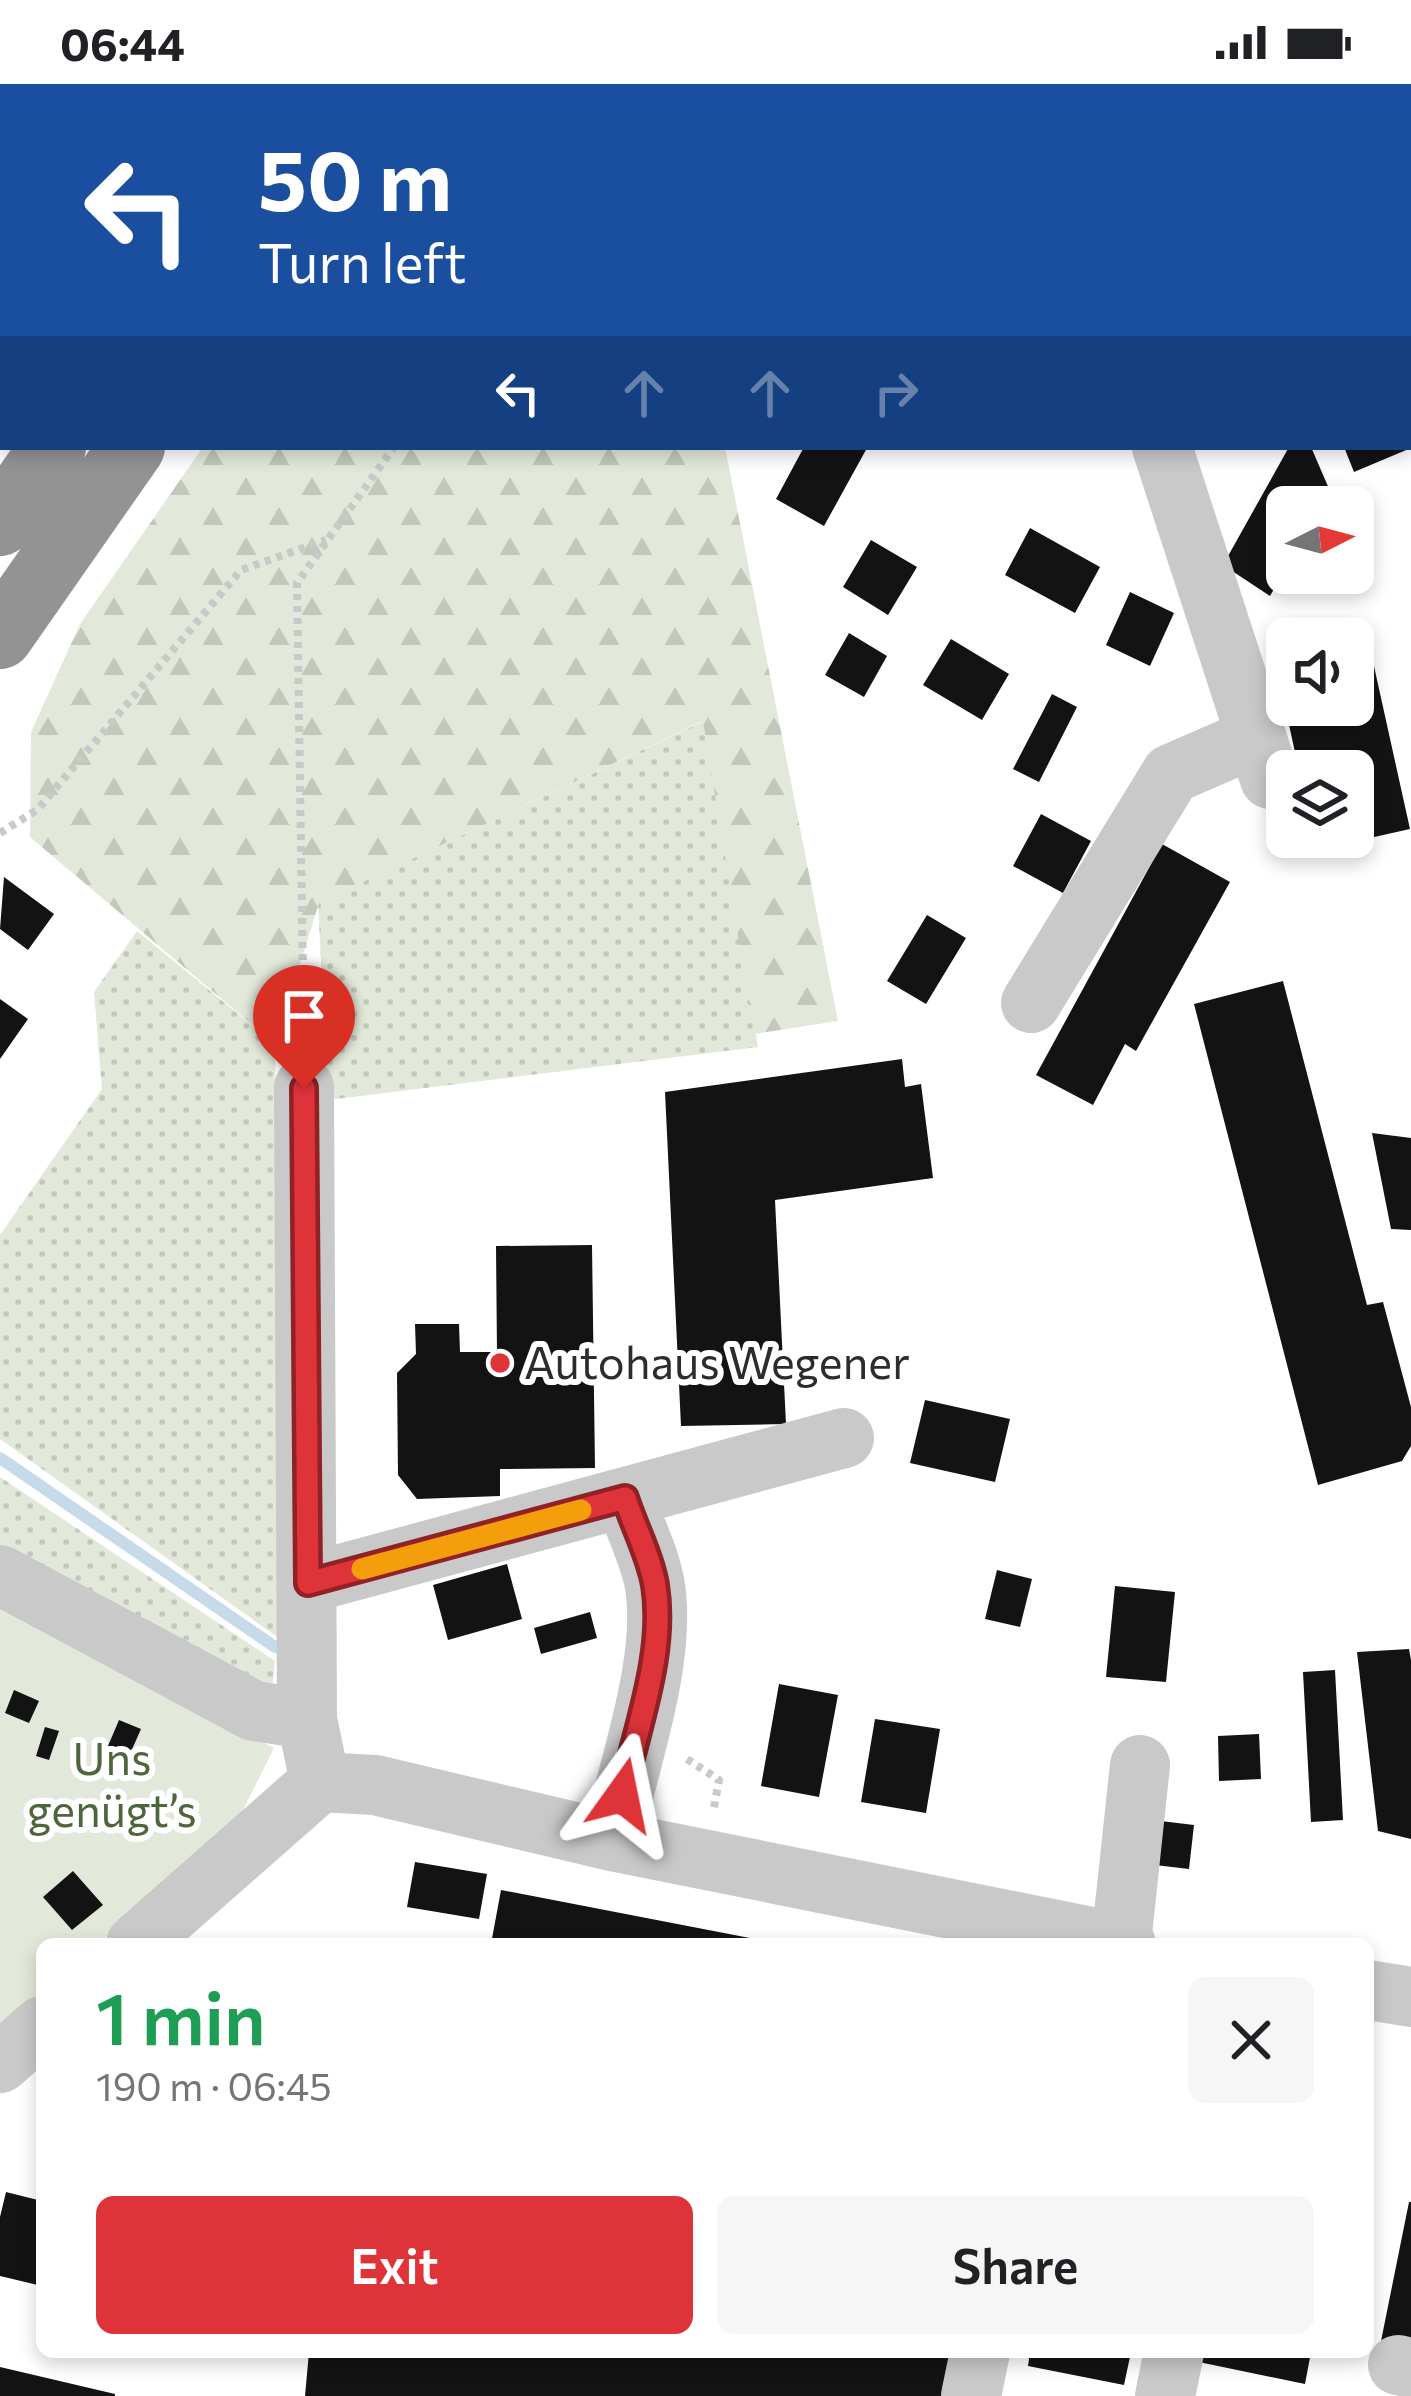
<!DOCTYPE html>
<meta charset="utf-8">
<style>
:root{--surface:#fff;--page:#f6f6f6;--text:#202124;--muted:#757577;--accent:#de3339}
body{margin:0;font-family:Commissioner,sans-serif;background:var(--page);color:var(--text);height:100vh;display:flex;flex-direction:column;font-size:45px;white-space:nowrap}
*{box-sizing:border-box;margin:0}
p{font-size:39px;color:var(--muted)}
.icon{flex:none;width:66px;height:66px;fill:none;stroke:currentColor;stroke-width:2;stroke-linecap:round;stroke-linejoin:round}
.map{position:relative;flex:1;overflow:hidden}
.details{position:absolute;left:36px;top:1854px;width:1338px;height:420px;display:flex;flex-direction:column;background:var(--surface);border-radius:18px;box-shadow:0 6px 18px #0003}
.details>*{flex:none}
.banner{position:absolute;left:0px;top:0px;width:1413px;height:366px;box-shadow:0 6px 18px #0003;background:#1a4fa0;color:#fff;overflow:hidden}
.needle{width:78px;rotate:84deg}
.tools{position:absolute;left:1266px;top:402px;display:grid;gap:24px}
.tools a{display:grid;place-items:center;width:108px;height:108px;border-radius:18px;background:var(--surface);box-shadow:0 6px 18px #0003;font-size:60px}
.pin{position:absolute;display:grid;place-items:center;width:102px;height:102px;color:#fff;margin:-123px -51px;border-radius:50% 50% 50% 0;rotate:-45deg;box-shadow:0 0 12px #0007}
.pin .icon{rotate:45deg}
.me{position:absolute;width:132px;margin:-66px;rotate:12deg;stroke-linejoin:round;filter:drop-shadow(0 0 9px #0008)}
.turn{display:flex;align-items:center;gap:42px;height:252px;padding:0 60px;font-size:54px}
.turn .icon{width:156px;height:156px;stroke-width:2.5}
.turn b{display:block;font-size:84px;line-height:102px}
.lanes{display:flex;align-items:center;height:114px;padding:0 60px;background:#0003;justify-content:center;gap:60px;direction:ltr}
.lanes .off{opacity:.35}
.round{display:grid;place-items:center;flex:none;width:126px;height:126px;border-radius:18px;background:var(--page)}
.summary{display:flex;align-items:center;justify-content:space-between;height:204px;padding:0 60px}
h1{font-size:72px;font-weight:600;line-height:90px;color:#1e9e55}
.cta{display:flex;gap:24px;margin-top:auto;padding:24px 60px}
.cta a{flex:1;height:138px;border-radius:18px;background:var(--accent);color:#fff;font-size:48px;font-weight:600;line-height:138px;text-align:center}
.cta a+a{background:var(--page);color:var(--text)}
.status{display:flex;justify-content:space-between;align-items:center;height:84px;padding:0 60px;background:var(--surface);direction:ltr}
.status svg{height:33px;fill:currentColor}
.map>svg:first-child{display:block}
</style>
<div class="status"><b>06:44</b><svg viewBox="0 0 49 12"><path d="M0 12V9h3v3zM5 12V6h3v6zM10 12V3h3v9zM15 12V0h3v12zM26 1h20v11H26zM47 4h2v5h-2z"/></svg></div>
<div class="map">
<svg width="1411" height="2312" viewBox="0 0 1411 2312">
<defs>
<pattern id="grass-dots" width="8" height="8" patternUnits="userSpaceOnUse" patternTransform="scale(3)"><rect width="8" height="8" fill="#e2e9da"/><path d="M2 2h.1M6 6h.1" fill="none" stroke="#c2c8bb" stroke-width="1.8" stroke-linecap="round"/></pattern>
<pattern id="forest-firs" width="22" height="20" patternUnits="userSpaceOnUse" patternTransform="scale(3)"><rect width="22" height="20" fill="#e2e9da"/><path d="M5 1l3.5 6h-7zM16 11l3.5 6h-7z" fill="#c2c8bb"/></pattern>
<pattern id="wetland-marsh" width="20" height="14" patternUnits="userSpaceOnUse" patternTransform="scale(3)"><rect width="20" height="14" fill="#e2e9da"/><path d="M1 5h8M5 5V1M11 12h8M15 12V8" fill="none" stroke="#c2c8bb"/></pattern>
</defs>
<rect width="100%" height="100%" fill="#fff"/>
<path fill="url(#grass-dots)" d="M704,637L758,963L328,1016L318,819Z
M137,847L275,960L280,1555L0,1355V1151L102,1005L94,908Z
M0,1393L275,1577L272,1608L0,1470Z"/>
<path fill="url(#forest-firs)" d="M203,363H725L838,937L754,950L703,637L319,819L275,960L30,753L31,648L80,540Z"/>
<path fill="url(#wetland-marsh)" d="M0,0H211L3,3L0,299Z"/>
<path fill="#e2e9da" d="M0,1517L274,1664L239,1734L98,1860H42V1910L0,1948Z"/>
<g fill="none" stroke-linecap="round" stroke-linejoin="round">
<path stroke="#c6dae9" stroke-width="12" d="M0,1374L275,1563"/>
</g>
<path fill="#131313" d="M804,363L867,364L824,442L776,415Z
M1289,363H1311L1330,407L1321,423H1287V482L1270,512L1223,481Z
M1344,363H1411V364L1354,388Z
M1030,444L1100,483L1075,529L1005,491Z
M871,456L917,483L888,531L843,503Z
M1130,508L1174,529L1150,582L1106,561Z
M1364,537L1410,745L1316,766L1313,753H1353V687H1299L1271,557L1287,553V621H1353V555L1289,553Z
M849,549L887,572L864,613L825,591Z
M951,555L1009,590L982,636L923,601Z
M1052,610L1077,623L1039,698L1013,685Z
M1041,730L1091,757L1063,809L1013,782Z
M1162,760L1230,798L1136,967L1125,960L1093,1021L1036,991Z
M4,793L54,830L28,866L0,845Z
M927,831L966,854L926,920L887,897Z
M1283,897L1367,1221L1383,1218L1411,1323V1362L1402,1377L1318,1401L1194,920Z
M0,915L28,935L0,975Z
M902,975L905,1003L921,1000L933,1094L775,1116L786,1340L681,1342L665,1008Z
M1372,1049L1411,1054V1146L1391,1145Z
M592,1161L595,1384L500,1385V1412L417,1415L398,1391L397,1289L416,1270L415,1240H459L460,1268H497L496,1162Z
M925,1316L1010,1335L995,1398L910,1379Z
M507,1480L522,1535L448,1556L433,1501Z
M997,1486L1032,1495L1020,1543L985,1535Z
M1115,1502L1175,1508L1166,1598L1106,1593Z
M590,1528L597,1554L541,1570L534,1544Z
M1409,1565L1411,1576V1755L1378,1747L1357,1568Z
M1335,1586L1343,1736L1311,1738L1303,1588Z
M779,1600L838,1611L819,1713L761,1702Z
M14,1606L39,1617L29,1639L5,1629Z
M875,1635L940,1645L926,1729L861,1718Z
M119,1636L141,1645L126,1679L105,1669Z
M45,1643L59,1647L49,1676L36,1672Z
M1259,1650L1261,1695L1219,1697L1218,1652Z
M1144,1735L1194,1741L1189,1785L1138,1779Z
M415,1778L487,1790L479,1835L407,1823Z
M73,1787L103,1821L72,1846L43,1813Z
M501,1806L755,1855L754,1860H491Z
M6,2108L42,2117V2202L0,2192V2133Z
M1409,2118H1411V2269L1380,2262Z
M309,2268H959L951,2312H305Z
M1030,2268H1131L1124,2301L1028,2282Z
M1196,2268H1311L1305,2300L1194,2277Z
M0,2283L115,2310V2312H0Z"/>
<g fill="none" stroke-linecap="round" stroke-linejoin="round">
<path stroke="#c9c9c9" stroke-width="8" stroke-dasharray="6 6" stroke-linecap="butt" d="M0,749L37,726L241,486L326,456
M304,960L297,499L394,363
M687,1675L719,1696L713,1729"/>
<path stroke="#c9c9c9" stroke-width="60" d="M649,3L651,0
M1080,3L1081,0
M1162,363L1270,695
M1031,919L1171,690L1256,653
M304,1003L307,1635L320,1698
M0,1491L254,1627L307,1635
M308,1499L844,1354
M612,1757C628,1682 667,1577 655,1502C650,1472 634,1442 625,1414
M1121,1859L1140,1681
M136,1860L320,1698L375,1701L612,1757L1126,1860
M1368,1906L1411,1913
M0,1979L42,1942
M1398,2281L1411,2284
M971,2312L980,2268
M1165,2312L1174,2268"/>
<path stroke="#939393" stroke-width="66" d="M303,3L305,0
M384,3L386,0
M0,439L53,363
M0,552L132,363"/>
</g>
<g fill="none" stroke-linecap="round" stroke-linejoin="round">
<g stroke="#902125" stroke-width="30">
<path id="route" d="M304,1004L308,1499L625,1414C634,1442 650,1472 655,1501C666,1570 636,1645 622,1711"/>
</g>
<use href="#route" stroke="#de3339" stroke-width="21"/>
<path stroke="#f59e0b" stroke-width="21" d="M362,1485L581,1426"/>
</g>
<circle fill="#de3339" stroke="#fff" stroke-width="4.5" cx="500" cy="1279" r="12"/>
<g text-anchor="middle" stroke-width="12" stroke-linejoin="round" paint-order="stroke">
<g font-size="45" fill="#2c2c2c" stroke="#fff" text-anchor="start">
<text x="524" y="1295">Autohaus Wegener</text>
</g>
<g font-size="45" fill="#4e663c" stroke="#fff">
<text x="112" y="1691">Uns<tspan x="112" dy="52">genügt’s</tspan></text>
</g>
</g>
</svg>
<div class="tools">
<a><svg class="needle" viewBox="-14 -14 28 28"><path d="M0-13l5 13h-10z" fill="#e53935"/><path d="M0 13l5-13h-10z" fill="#757577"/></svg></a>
<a><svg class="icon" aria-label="sound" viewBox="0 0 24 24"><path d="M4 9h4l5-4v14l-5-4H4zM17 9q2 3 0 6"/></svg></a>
<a><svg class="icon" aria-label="layers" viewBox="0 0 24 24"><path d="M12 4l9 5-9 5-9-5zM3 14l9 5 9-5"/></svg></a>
</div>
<div class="pin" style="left:304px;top:1004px;background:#d93025"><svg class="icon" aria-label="arrive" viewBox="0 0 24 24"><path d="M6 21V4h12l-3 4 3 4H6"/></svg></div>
<svg class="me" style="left:622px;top:1711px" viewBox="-20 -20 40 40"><path d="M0-17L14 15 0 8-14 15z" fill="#de3339" stroke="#fff" stroke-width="4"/></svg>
<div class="banner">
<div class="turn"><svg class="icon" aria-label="left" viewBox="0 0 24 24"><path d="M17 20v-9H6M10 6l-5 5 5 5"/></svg><div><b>50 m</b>Turn left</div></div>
<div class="lanes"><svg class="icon" aria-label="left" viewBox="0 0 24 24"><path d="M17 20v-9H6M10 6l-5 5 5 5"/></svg><svg class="icon off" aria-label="ahead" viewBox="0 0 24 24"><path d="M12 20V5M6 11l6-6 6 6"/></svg><svg class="icon off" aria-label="ahead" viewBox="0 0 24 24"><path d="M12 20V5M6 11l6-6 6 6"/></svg><svg class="icon off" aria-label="right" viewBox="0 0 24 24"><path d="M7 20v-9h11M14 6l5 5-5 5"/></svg></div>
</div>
<section class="details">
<div class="summary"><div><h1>1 min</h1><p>190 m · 06:45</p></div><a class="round"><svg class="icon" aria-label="close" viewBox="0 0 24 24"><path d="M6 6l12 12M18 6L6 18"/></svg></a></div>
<div class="cta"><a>Exit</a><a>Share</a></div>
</section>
</div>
